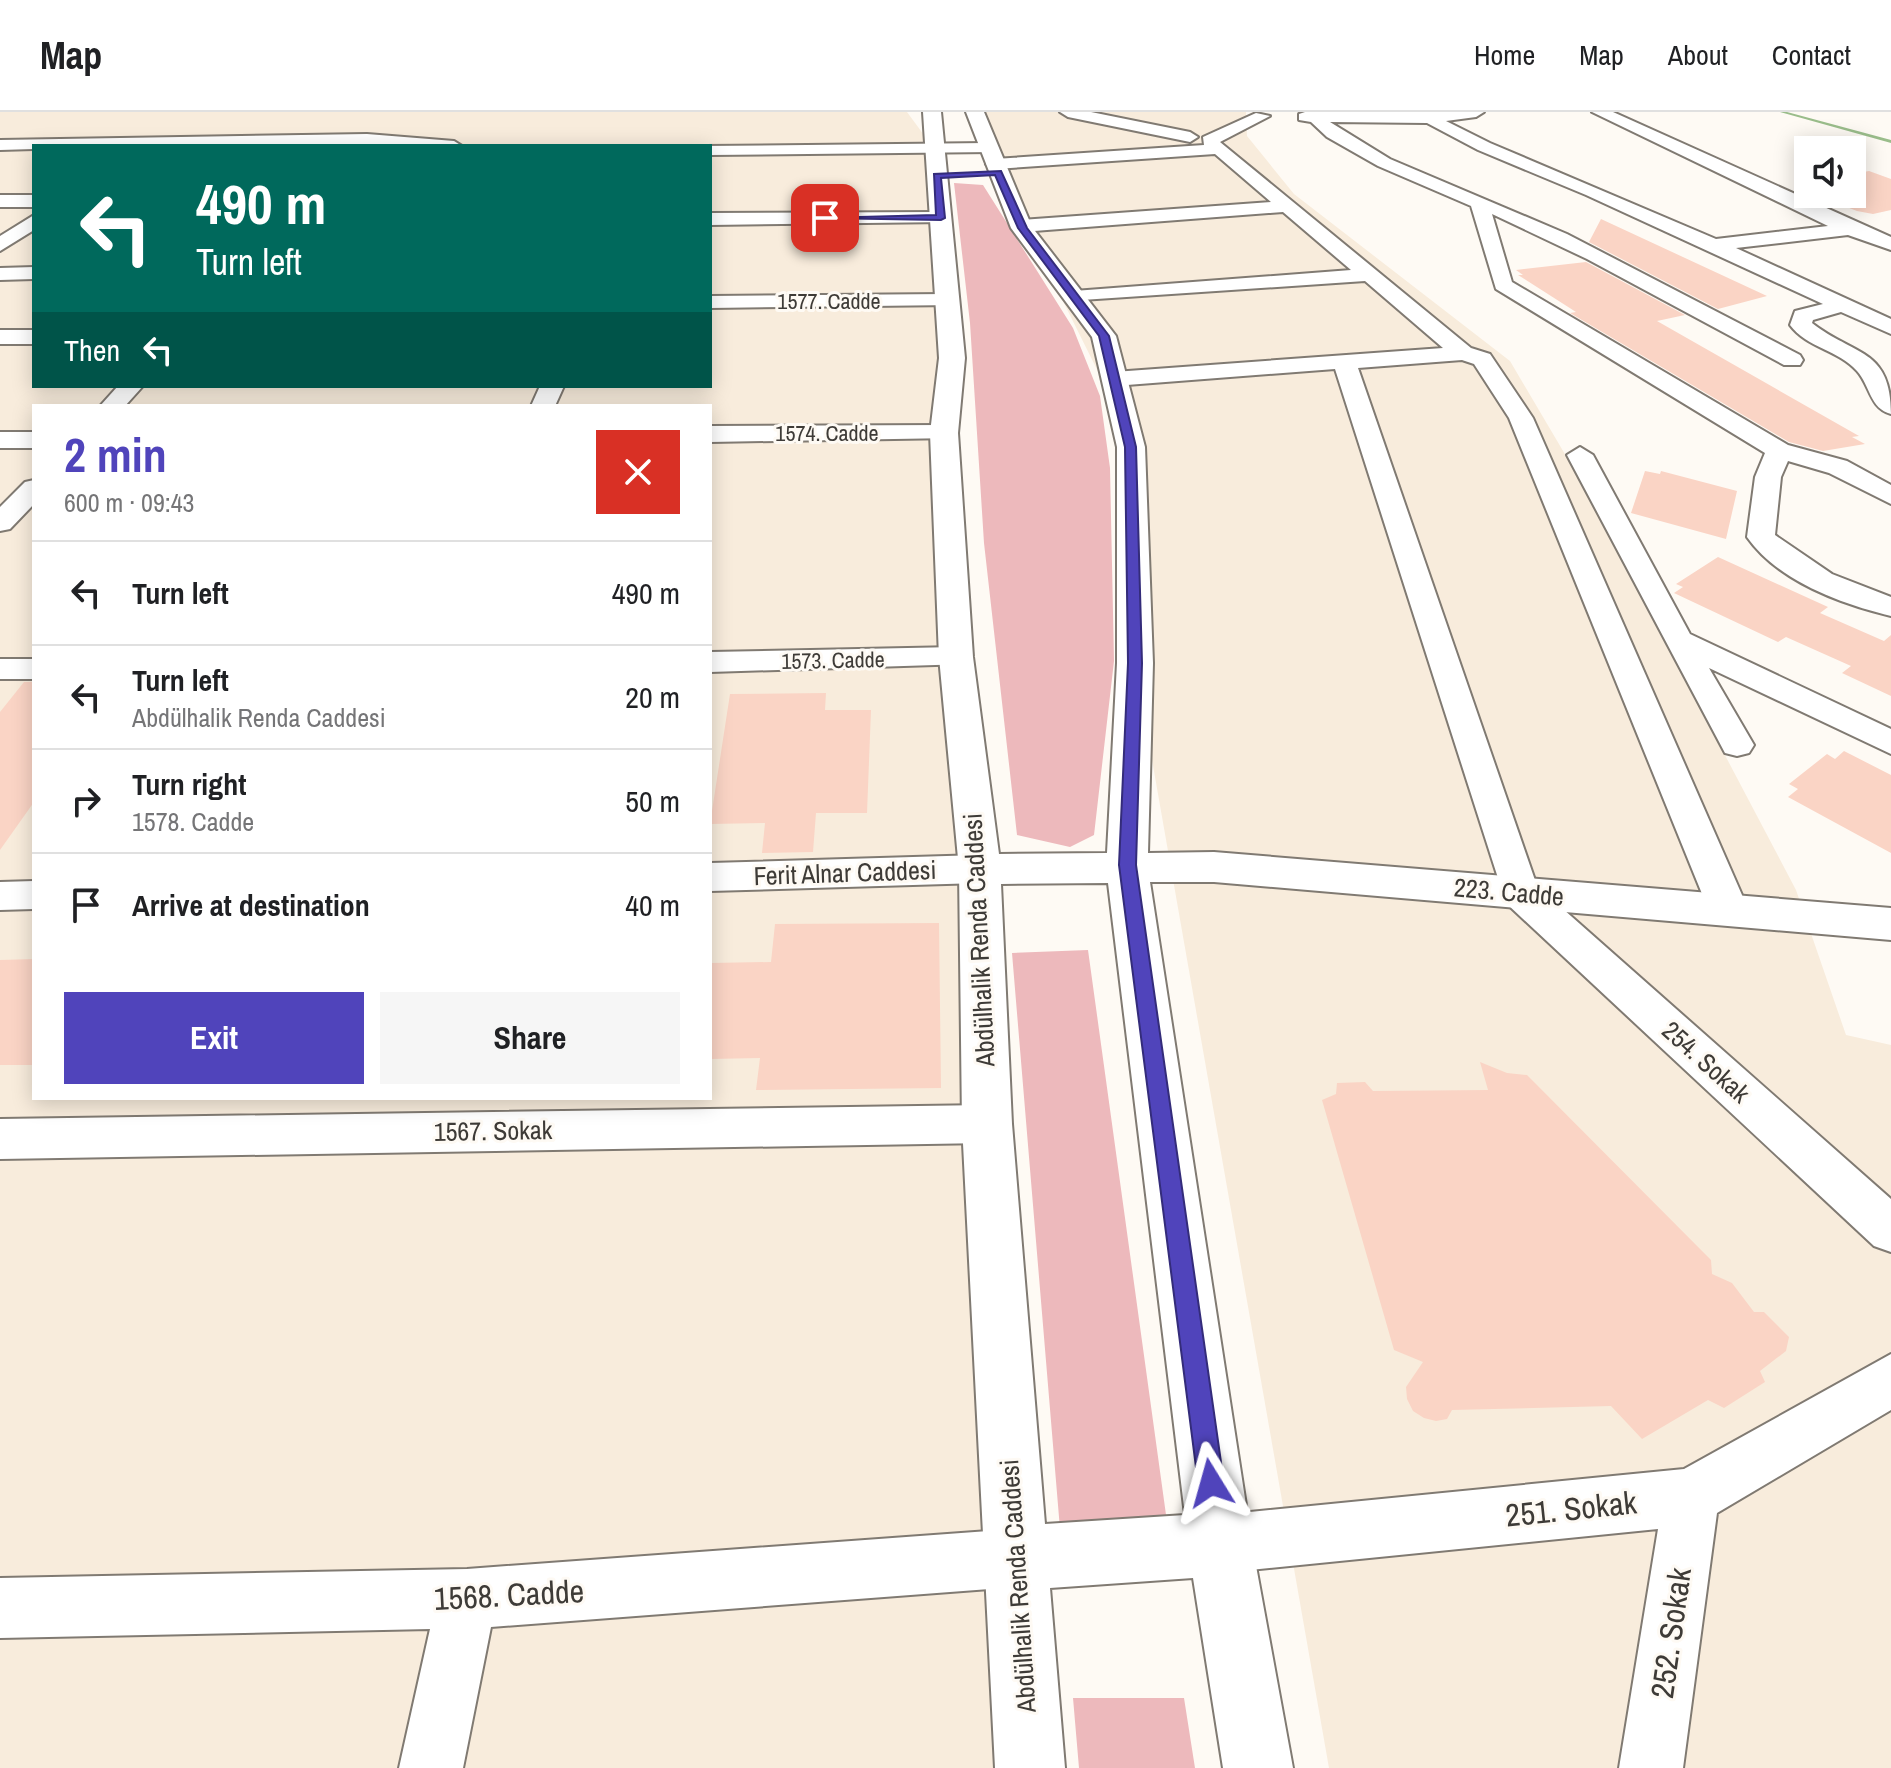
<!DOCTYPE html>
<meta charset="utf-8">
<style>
:root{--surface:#fff;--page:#f6f6f6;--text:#202124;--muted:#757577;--line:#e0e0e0;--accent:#5044bb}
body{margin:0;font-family:"Archivo Narrow",sans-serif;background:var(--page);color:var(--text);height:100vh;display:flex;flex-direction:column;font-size:30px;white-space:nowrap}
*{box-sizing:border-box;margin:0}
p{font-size:26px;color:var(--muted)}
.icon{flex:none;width:44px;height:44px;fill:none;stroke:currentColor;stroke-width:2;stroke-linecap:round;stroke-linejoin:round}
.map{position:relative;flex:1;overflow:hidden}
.details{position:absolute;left:32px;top:292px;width:680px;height:696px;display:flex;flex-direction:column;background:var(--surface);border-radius:0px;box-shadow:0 4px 20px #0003}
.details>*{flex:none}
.banner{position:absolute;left:32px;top:32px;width:680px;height:244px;border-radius:0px;box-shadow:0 4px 20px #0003;background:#00695c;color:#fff;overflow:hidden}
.buttons{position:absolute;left:1794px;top:24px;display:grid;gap:16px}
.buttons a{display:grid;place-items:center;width:72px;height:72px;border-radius:0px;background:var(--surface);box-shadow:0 4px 20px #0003;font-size:40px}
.pin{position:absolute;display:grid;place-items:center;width:68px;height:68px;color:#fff;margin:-34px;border-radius:16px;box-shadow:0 4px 12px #0006}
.me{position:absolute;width:88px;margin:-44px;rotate:352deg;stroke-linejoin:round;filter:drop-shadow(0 0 6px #0008)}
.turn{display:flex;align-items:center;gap:28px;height:168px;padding:0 32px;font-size:36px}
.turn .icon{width:104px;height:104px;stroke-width:2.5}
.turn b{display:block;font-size:56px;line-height:68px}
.then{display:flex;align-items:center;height:76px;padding:0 32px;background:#0003;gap:16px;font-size:30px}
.round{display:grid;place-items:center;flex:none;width:84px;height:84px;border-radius:0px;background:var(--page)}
.overview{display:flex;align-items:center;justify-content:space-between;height:136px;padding:0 32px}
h1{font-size:48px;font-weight:800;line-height:60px;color:var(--accent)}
.cta{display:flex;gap:16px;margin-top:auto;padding:16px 32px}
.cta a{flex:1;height:92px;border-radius:0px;background:var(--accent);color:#fff;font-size:32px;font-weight:800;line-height:92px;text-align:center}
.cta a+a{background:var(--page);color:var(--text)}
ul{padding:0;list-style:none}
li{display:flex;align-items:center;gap:24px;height:104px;padding:0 32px;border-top:2px solid var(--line)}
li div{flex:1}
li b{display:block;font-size:30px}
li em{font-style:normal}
header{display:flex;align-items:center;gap:48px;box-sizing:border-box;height:112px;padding:0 40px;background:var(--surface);border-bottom:2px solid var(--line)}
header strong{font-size:38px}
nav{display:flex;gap:44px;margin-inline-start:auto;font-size:28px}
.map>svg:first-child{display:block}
</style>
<header>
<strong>Map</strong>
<nav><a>Home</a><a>Map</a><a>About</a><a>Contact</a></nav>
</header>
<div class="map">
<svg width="1891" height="1656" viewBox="0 0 1891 1656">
<rect width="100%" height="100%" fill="#fefaf4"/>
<path fill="#f8ecdc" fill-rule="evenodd" d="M0,0H907L935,38L1030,1656H0ZM34,34H710V274H34ZM34,294H710V986H34Z
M986,0H1246L1247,24L1294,82L1510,249L1579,366L1796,778L1846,923L1891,933V1656H1329L1135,551L1126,316L982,26Z"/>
<path fill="#edb9bc" d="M954,71L983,73L1073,216L1100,284L1110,356L1114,549L1094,723L1070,735L1017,723L984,431L970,211Z
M1088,838L1167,1410L1060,1417L1012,841Z
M1073,1586H1184L1195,1656H1079Z"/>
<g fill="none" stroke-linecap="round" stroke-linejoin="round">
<path fill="#9abd8b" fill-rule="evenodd" d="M1780,0H1787L1891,28V31Z"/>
</g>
<path fill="#fad4c5" d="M1869,59L1891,67V98L1873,102L1857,99L1813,82H1852V62Z
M1601,107L1767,184L1718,197L1589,130Z
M1586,150L1685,203L1657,209L1859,324L1852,325L1865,332L1823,339L1789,330L1570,201L1576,200L1518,163H1523L1516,158Z
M1645,359L1660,362L1661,359L1737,379L1726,427L1631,401Z
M1718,445L1828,495L1820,501L1884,529L1891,523V584L1842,561L1851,554L1786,525L1778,530L1674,481L1683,475L1676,472Z
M24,570H34V690L0,738V600Z
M826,581L825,598H871L867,701H816L813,740L762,741L765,711L710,712L730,582Z
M1844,639L1891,663V741L1788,685L1798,677L1789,672L1827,642L1835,647Z
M939,811L941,976L756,978L760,946L710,947V851L771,850L775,812Z
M34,847V953H0V848Z
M1480,950L1507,961L1527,963L1711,1148L1712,1162L1732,1171L1754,1200H1764L1789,1225L1786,1239L1760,1259L1765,1270L1724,1296L1708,1288L1642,1327L1611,1294L1452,1298L1447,1307L1436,1309L1424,1306L1413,1299L1407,1287L1406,1275L1423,1250L1394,1238L1322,988L1336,982L1337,971L1365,970L1373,979L1488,978Z"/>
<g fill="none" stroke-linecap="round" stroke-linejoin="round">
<g stroke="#807a72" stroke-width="4">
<path id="minor" d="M1060,0H1091L1190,20L1198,25L1190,30L1068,5Z
M1305,0H1484L1476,5L1446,9L1490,31L1716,127L1828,114L1592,0H1613L1891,125V138L1848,123L1736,136L1891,207V222L1841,200L1813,208L1812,211C1854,244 1891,236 1891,302C1870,297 1870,273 1857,259C1839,238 1807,236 1790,213L1795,199L1823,192L1586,83L1478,38L1427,11L1330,10L1390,47L1567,122L1800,243L1803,248L1800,253H1784L1587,147L1492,102L1512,170L1788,333L1847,349L1891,373V392L1829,361L1788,349L1781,365L1775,423L1832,462L1891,485V504C1841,492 1778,469 1747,425L1755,365L1765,341L1496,177L1471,94L1378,54L1327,25L1311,10L1299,8V2Z
M1256,1L1270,4L1220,30L1471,236L1490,242L1533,306L1749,799L1743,809L1729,813L1715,809L1709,799L1509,306L1474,252L1462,248L1358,256L1537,774L1891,1087V1140L1874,1134L1506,791L1335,257L1114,274L1102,267L1114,260L1443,236L1365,169L1067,189L1063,185L1074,179L1351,158L1283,100L1021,120L1011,114L1021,108L1271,90L1215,42L995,57L986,52L995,47L1204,33L1203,25Z
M367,22L454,29L462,34H34V37L0,38V28Z
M987,31L993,32V40L710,43V34H706Z
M0,83H34V95H0Z
M941,100L950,106L948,110L710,113V101Z
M34,103V118L0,139V124Z
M34,155V167L0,168V156Z
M947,182L958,188L955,193L710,196V184Z
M0,218H34V232H0Z
M118,274H143L125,294H100Z
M540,274H564L555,294H531Z
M944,313L953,316L957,321L953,326L710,330V314Z
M0,320H34V336H0Z
M1580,335L1593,343L1690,522L1891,617V642L1709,556L1754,633L1749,641L1737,644L1725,641L1567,343Z
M34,368V392L10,417L0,419V395L25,370Z
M956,535L967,538L972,545L967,552L710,560V540Z
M0,547H34V567H0Z
M980,743L993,747L999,757L993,767L980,771L710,779V751Z
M34,769V797L0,798V770Z
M987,993L1003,998L1010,1012L1003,1026L987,1031L0,1047V1007Z
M1891,1242V1298L1717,1401L1683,1656H1619L1658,1417L1220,1461L1200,1452L1191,1432L1200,1412L1220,1403L1684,1357Z
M1016,1417L1037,1425L1045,1446L1037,1467L1016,1475L491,1515L463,1656H399L430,1517L0,1526V1466L467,1457Z"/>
</g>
<g stroke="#807a72" stroke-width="4">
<path id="major" d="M923,0H941L965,246L958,321L973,545L999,742L1107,741L1117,551V335L1092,225L1011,116L966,0H984L1032,115L1116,224L1145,335L1153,551L1148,741L1214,740L1891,796V828L1214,770H1150L1252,1432L1293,1656H1223L1193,1466L1050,1476L1065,1656H995L962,1012L959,757L939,545L930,321L939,246ZM1108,771L1185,1403L1045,1412L1012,1012L1001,772Z"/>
</g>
<use href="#minor" fill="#fff" fill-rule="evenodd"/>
<use href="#major" fill="#fff" fill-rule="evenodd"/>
</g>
<path fill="#5044bb" stroke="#342c7a" stroke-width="2" d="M1001,59L1027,116L1109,224L1136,335L1142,551L1136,753L1224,1371L1220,1380L1211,1384L1202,1380L1198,1371L1119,753L1128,551L1125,335L1099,224L1018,116L995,63L941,66L945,106L941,108L821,106L936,103L934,62Z"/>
<g text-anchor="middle" stroke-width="6" stroke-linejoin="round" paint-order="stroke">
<g font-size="22" fill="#3e3b37" stroke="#fefaf4">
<text x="829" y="197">1577. Cadde</text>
<text x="827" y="329">1574. Cadde</text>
<text transform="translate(833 548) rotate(-1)" y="8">1573. Cadde</text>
</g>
<g font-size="26" fill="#3e3b37" stroke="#fefaf4">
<text transform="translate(845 761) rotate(-2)" y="9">Ferit Alnar Caddesi</text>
<text transform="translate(1509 780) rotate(5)" y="9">223. Cadde</text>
<text transform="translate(979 828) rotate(-93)" y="9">Abdülhalik Renda Caddesi</text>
<text transform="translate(1706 950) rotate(42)" y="9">254. Sokak</text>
<text transform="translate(493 1019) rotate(-1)" y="9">1567. Sokak</text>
<text transform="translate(1018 1474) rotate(-94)" y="9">Abdülhalik Renda Caddesi</text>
</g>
<g font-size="32" fill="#3e3b37" stroke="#fefaf4">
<text transform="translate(1571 1397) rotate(-6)" y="11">251. Sokak</text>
<text transform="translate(509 1483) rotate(-3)" y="11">1568. Cadde</text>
<text transform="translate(1671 1521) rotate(-82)" y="11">252. Sokak</text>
</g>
</g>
</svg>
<div class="buttons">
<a><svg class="icon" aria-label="sound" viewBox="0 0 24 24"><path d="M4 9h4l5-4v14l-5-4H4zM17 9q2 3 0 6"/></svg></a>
</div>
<div class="pin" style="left:825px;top:106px;background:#d93025"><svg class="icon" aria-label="arrive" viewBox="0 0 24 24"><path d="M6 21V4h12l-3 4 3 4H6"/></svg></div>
<svg class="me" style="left:1211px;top:1371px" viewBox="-20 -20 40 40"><path d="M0-17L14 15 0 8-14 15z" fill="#5044bb" stroke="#fff" stroke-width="4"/></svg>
<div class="banner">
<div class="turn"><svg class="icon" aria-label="left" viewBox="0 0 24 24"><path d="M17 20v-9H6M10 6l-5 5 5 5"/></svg><div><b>490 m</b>Turn left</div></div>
<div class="then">Then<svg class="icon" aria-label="left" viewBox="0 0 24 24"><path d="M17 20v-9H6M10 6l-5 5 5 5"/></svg></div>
</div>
<section class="details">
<div class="overview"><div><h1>2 min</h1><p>600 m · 09:43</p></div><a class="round" style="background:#d93025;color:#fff"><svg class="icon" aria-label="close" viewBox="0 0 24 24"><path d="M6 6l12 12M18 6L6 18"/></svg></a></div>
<ul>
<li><svg class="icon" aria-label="left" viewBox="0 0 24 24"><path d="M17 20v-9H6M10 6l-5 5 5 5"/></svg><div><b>Turn left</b></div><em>490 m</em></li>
<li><svg class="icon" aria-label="left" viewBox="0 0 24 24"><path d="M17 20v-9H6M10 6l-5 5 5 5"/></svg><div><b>Turn left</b><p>Abdülhalik Renda Caddesi</p></div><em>20 m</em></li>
<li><svg class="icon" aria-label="right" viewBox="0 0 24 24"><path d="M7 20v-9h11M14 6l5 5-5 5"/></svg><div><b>Turn right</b><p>1578. Cadde</p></div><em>50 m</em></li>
<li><svg class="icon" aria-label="arrive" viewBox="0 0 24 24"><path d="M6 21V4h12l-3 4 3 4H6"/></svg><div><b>Arrive at destination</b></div><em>40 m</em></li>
</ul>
<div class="cta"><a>Exit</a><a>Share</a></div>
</section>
</div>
